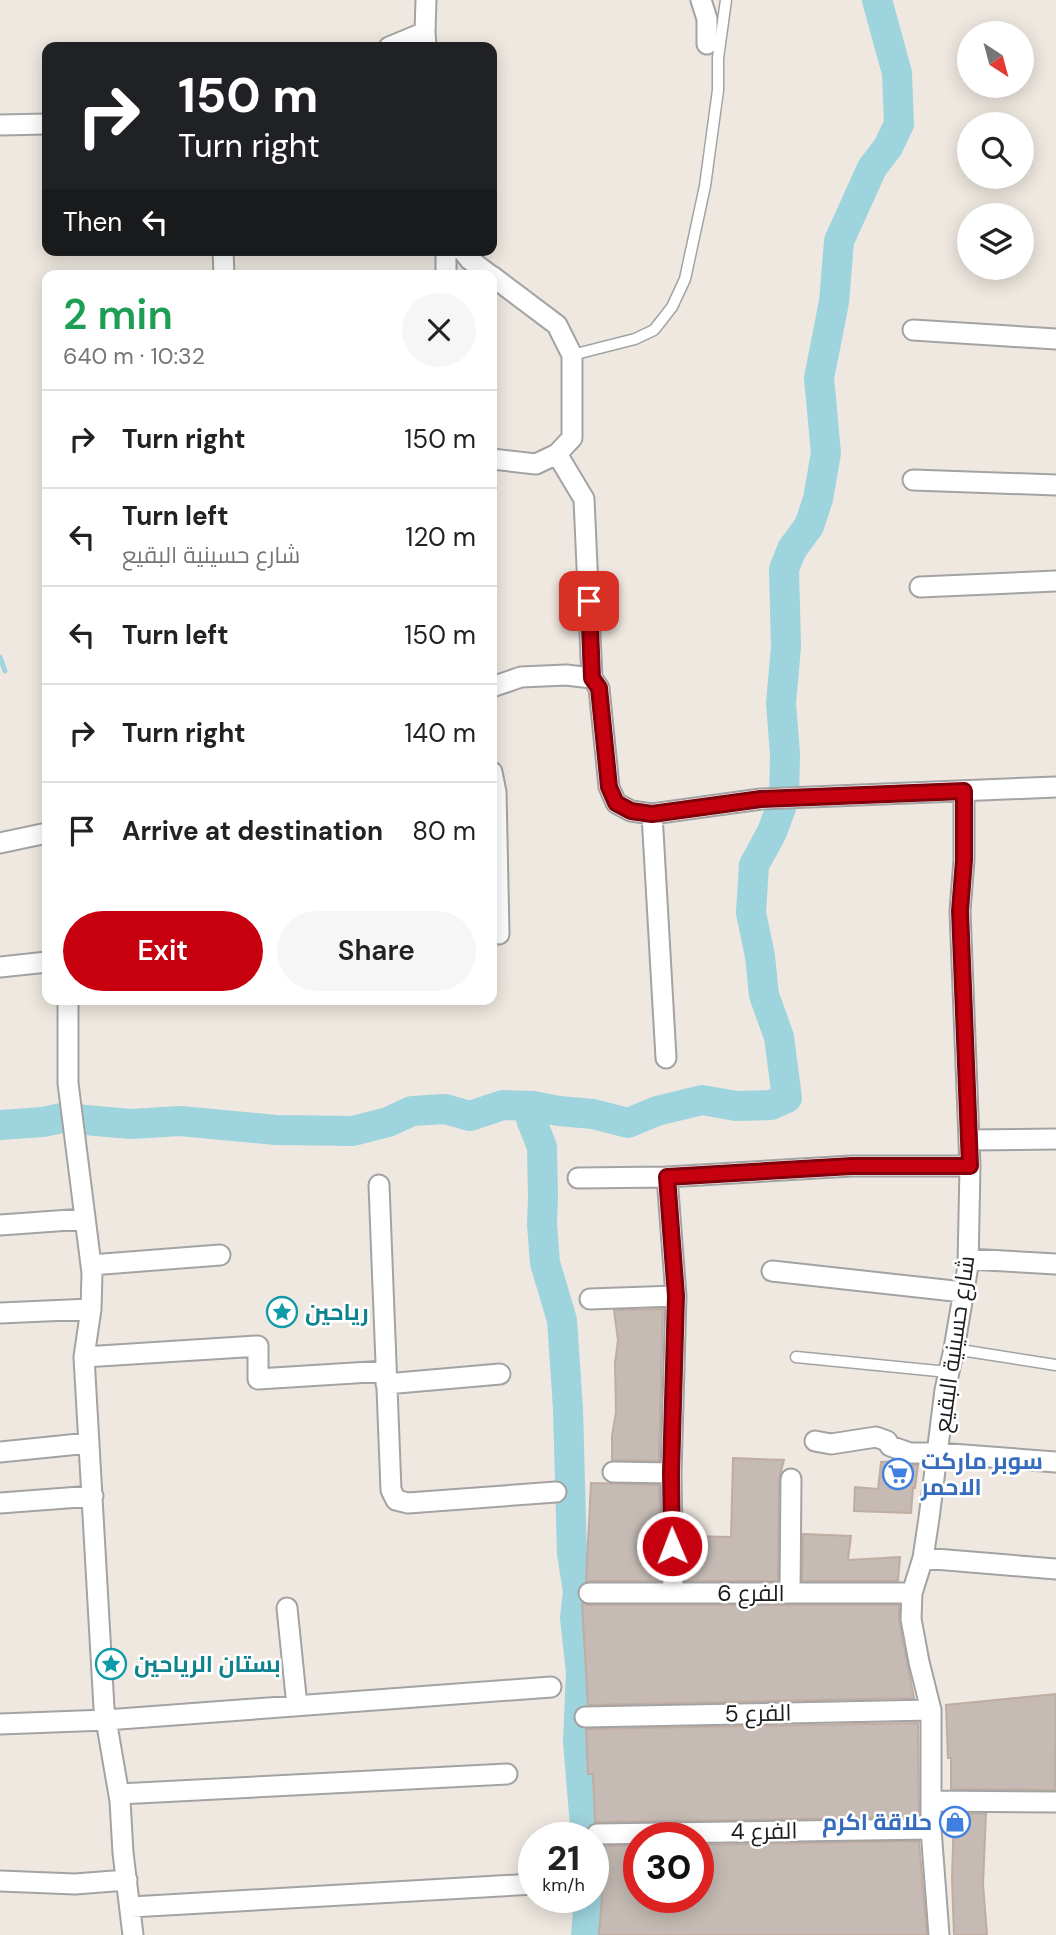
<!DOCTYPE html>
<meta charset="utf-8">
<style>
:root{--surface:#fff;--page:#f6f6f6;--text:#222;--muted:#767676;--line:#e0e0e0;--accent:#c7000f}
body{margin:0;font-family:"DM Sans",Cairo,sans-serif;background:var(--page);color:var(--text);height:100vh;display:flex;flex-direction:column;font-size:26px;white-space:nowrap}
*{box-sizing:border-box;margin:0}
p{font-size:23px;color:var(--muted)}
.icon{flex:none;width:38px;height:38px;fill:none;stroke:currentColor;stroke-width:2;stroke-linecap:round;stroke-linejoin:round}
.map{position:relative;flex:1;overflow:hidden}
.drawer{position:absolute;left:42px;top:270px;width:455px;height:735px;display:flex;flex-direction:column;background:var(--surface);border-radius:14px;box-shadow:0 4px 18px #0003}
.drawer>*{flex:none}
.top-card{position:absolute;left:42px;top:42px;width:455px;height:214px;border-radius:14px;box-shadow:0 4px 18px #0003;background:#202124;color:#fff;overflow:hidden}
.needle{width:46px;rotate:144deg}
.fabs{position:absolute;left:957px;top:21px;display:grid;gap:14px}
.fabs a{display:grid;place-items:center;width:77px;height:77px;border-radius:50%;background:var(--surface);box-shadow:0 4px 18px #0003;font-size:35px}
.speed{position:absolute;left:518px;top:1822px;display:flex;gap:14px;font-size:35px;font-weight:700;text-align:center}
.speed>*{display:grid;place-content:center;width:91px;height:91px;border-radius:50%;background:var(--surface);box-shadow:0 4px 18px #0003;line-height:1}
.speed small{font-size:18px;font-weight:400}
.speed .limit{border:10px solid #d22;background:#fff;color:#111}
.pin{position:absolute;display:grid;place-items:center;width:60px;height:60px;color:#fff;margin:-30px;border-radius:14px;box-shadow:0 4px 10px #0006}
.me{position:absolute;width:77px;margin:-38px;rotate:359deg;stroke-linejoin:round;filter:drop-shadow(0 0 5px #0008)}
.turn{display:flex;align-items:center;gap:24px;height:147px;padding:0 21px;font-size:32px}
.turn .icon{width:91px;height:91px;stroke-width:2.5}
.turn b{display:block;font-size:49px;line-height:60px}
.then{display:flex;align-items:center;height:66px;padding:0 21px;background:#0003;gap:14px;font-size:26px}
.round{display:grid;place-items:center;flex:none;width:74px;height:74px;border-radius:37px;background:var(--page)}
.summary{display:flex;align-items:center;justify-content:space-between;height:119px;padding:0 21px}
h1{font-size:42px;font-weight:600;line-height:52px;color:#1e9e55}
.action{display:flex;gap:14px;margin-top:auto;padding:14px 21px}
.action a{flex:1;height:80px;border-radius:42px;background:var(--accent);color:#fff;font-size:28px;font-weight:600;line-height:80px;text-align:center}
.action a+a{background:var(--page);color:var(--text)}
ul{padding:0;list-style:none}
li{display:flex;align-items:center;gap:21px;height:98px;padding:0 21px;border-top:2px solid var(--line)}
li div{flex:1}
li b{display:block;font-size:26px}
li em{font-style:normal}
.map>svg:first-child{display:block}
</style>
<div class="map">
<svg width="1056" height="1935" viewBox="0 0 1056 1935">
<rect width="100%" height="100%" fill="#eee8e0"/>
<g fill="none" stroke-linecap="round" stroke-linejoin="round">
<path stroke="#9ed4de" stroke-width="5" d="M0,657L5,671"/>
<path stroke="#9ed4de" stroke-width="30" d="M0,1125L43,1122L62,1118L131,1124L180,1121L276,1130L353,1131L388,1122L412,1111L445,1109L470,1116L503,1105L533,1106
M586,1838L578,1741L581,1672L575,1618L578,1591L572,1554L568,1409L562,1320L545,1263L542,1224L543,1197L542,1147L531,1119L533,1106L559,1111L593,1114L628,1123L657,1111L702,1100L736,1106L771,1105L787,1098L779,1037L764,995L760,956L751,913L754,865L772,832L784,799L785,754L781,703L786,647L784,569L792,549L809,526L818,499L826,453L819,378L834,302L839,241L872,168L888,147L899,124L897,73L877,0
M586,1935L589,1897"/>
</g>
<path fill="#c5bab4" stroke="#c0ada2" stroke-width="2" d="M663,1309L659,1461L612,1460V1436L616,1412L615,1363L618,1340L614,1310Z
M733,1458L784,1460L779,1479L778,1581H685L684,1536L731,1537Z
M897,1461L906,1465H918L915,1488H913L911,1513L854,1511L855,1487L878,1489L881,1462Z
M591,1483L659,1485L661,1581H586Z
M803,1534L851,1536L848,1560L900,1557L898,1581H802Z
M582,1603L589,1605H899V1621L914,1698L588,1705Z
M1056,1694L1055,1790L951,1789V1758H948L946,1705Z
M918,1723L919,1817L595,1822L593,1774H588L586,1729Z
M954,1813L986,1814L983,1884L987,1935H954L952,1879Z
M919,1841L927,1935H599L602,1897V1846H639V1897H698V1845Z"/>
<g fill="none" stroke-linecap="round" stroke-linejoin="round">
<g stroke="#a3a3a3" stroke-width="13">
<path id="lane" d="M572,355L635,339L654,330L672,307L685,279L705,186L718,90V58L726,0
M954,1349L1056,1365
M796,1357L948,1372"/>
</g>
<g stroke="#a3a3a3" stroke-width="23">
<path id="street" d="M426,0L425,32L426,47
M701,0L707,19V44
M389,47L425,32
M0,125L47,124
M223,250L224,275
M446,250V275
M462,250L470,260L490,275
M492,276L557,325L572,355V438L557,454L536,464L492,459
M913,330L1056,339
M557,454L584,499L592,678
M913,480L1056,485
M920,587L1056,581
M492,687L521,677L566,675L592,678L599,688L609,787L616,803L631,811L652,814L761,799L1056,787
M492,772L496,792L499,934
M652,814L666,1058
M0,843L47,833
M0,967L47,962
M68,999V1083L92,1273L91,1309L84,1357L104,1708L120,1801L123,1853L133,1935
M969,1140L1056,1139
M667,1177L852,1166H970
M578,1178L667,1177L676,1296L671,1473L673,1593
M379,1185L391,1490L396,1500L408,1503L556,1492
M0,1225L84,1219
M968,1259L1056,1264
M91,1265L220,1255
M772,1271L963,1292
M590,1299L676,1296
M0,1313L91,1309
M84,1357L258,1346V1379L386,1371
M386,1384L500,1374
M815,1441L831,1444L876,1437L887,1441L890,1446L910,1453H938L1056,1462
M0,1452L89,1443
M613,1472L671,1473
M0,1503L93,1496
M923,1558L1056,1569
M589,1593H912
M790,1593L791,1479
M287,1608L297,1706
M585,1717L931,1710
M0,1724L106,1720L551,1687
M119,1794L507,1774
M931,1801L1056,1802
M597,1834L931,1829
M0,1881L75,1884L127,1880
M131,1907L534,1884
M939,1935L931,1829V1710L919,1662L911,1619L912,1593L923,1558L929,1518L945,1390L954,1349L968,1266L970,1166L960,911L964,860V791"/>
</g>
<use href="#lane" stroke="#fff" stroke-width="10"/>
<use href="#street" stroke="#fff" stroke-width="19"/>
</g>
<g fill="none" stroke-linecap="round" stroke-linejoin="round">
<g stroke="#81000a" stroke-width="18">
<path id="route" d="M589,601L592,678L599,688L609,787L616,803L631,811L652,814L761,799L964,791V860L960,911L970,1166H852L667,1177L676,1296L671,1473L672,1546"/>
</g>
<use href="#route" stroke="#c7000f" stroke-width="12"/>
</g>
<defs>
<g id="sight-ring" transform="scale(1.575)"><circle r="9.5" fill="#fff" stroke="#0f9aa8" stroke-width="1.5"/><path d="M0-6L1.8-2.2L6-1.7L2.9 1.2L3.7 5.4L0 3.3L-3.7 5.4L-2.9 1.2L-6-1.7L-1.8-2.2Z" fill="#0f9aa8"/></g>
<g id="supermarket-ring" transform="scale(1.575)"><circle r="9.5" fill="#fff" stroke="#3f7fe0" stroke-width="1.5"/><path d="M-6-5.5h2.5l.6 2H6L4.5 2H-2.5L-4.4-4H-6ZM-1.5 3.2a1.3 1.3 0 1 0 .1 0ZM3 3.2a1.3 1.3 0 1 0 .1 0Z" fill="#3f7fe0"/></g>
<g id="shop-ring" transform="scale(1.575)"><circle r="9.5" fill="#fff" stroke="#3f7fe0" stroke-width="1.5"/><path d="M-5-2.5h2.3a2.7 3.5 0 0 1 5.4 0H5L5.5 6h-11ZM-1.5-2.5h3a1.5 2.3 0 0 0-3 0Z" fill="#3f7fe0"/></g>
</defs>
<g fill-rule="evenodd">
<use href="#sight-ring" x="282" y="1312"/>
<use href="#supermarket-ring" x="898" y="1474"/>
<use href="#sight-ring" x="111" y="1664"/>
<use href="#shop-ring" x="955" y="1822"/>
</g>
<g text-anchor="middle" stroke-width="5" stroke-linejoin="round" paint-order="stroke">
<g font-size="23" font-weight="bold" fill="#0d838f" stroke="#fff" text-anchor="start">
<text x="305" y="1320">رياحين</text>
<text x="134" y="1672">بستان الرياحين</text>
</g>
<g font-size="23" fill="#1c1c1c" stroke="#fff">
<text transform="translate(954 1344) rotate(-82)" y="8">شارع حسينية البقيع</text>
<text x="751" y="1601">الفرع 6</text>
<text transform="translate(758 1713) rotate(-1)" y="8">الفرع 5</text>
<text transform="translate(764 1831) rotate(-1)" y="8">الفرع 4</text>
</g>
<g font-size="23" font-weight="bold" fill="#366cbe" stroke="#fff" text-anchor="start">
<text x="921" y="1469">سوبر ماركت<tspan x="921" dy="26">الاحمر</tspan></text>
<text x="932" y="1830" text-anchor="end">حلاقة اكرم</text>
</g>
</g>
</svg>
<div class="fabs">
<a><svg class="needle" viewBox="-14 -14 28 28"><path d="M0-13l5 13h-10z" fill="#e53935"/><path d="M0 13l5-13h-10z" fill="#767676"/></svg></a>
<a><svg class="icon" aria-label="search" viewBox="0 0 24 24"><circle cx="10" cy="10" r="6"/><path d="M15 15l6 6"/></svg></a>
<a><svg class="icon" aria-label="layers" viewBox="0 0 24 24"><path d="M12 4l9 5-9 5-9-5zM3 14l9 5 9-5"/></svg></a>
</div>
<div class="speed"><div>21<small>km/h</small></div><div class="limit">30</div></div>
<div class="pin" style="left:589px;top:601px;background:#d93025"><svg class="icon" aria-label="arrive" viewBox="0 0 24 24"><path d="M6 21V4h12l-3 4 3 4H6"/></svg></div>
<svg class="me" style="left:672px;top:1546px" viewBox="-20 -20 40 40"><circle r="17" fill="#c7000f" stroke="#fff" stroke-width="3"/><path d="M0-11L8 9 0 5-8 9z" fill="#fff"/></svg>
<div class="top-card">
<div class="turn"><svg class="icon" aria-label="right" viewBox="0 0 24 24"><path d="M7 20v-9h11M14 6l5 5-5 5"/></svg><div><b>150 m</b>Turn right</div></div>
<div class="then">Then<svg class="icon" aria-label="left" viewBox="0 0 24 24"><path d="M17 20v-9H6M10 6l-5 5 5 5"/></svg></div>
</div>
<section class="drawer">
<div class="summary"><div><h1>2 min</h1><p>640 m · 10:32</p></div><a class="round"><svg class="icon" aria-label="close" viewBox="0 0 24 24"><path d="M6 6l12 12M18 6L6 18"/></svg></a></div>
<ul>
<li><svg class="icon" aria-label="right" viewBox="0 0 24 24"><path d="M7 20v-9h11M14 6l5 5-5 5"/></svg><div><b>Turn right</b></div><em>150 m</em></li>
<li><svg class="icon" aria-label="left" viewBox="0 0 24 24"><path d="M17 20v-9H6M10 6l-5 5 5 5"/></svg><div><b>Turn left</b><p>شارع حسينية البقيع</p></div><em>120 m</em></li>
<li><svg class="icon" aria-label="left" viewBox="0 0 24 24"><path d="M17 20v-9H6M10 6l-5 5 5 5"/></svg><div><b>Turn left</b></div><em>150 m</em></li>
<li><svg class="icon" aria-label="right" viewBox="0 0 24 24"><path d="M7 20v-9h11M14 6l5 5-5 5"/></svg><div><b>Turn right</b></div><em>140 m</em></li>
<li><svg class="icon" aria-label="arrive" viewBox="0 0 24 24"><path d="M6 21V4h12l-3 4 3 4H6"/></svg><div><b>Arrive at destination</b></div><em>80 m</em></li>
</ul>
<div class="action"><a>Exit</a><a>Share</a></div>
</section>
</div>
